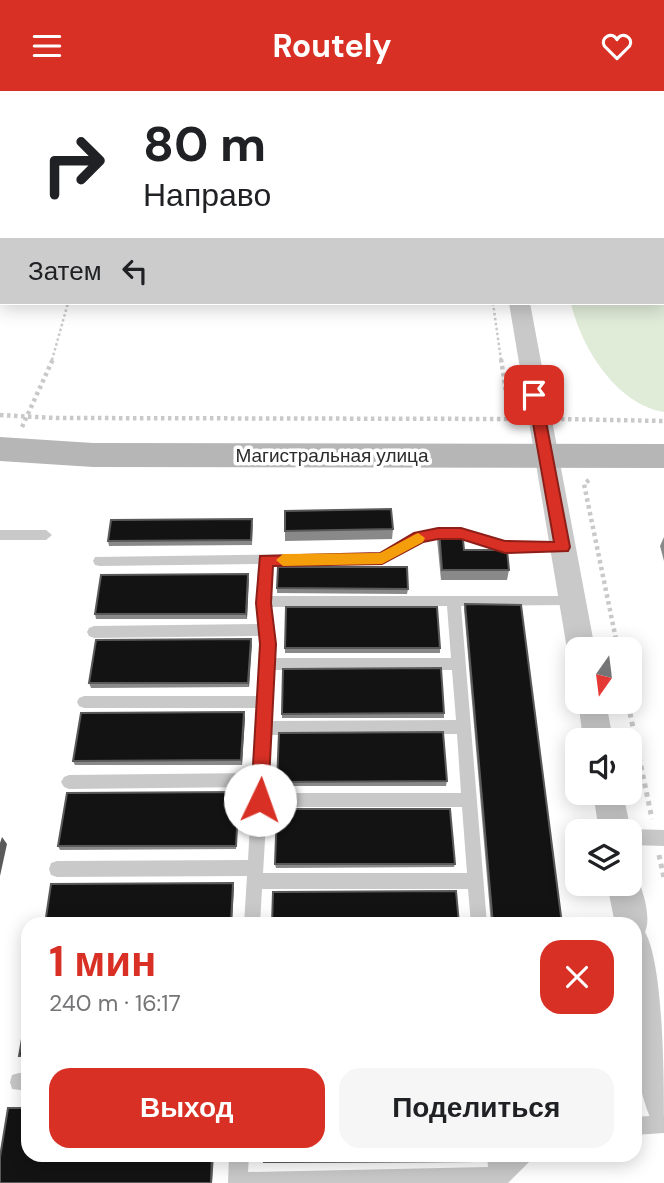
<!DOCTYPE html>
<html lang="ru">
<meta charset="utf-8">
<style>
:root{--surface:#fff;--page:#f6f6f6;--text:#202124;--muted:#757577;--accent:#d93025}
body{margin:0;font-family:"DM Sans",sans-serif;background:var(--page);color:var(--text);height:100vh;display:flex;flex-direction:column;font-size:26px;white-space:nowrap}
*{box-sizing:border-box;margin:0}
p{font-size:23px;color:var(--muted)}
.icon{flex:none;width:38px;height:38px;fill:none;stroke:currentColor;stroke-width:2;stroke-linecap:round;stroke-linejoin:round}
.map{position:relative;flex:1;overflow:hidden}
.panel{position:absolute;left:21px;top:826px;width:621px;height:245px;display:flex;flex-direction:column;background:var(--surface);border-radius:21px;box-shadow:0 4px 18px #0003}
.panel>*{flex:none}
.hud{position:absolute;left:0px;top:0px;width:665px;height:214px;box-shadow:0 4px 18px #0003;background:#fff;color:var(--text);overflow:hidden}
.needle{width:46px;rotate:194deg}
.controls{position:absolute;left:565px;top:546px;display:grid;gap:14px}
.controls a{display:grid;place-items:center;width:77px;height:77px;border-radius:14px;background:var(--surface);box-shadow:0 4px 18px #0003;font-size:35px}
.pin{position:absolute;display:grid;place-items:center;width:60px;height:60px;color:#fff;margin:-30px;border-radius:14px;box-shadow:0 4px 10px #0006}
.me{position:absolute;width:77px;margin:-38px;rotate:3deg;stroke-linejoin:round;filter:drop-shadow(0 0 5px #0008)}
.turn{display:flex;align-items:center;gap:24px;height:147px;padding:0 28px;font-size:32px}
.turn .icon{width:91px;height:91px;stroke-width:2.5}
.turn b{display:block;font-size:49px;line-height:60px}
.then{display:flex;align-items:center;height:66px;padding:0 28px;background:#0003;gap:14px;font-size:26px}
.round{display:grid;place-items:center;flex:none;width:74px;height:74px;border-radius:21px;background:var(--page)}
.headline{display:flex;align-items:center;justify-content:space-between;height:119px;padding:0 28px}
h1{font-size:42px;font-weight:700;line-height:52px;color:var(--accent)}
.button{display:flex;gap:14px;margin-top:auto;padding:14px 28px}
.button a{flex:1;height:80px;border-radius:21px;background:var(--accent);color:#fff;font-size:28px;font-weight:700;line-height:80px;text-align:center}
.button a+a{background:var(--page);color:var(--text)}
header{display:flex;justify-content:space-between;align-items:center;height:91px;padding:0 28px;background:var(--accent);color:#fff;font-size:32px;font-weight:700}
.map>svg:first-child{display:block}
</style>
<header><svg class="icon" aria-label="menu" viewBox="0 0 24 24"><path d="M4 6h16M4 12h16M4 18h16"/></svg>Routely<svg class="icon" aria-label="heart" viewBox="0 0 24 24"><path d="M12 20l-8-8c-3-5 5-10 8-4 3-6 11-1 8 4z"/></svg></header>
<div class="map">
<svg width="664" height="1092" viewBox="0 0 664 1092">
<rect width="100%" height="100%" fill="#fff"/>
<path fill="#e0ebd8" d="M527,0H664V321C616,313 581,256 571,212H663V2Z"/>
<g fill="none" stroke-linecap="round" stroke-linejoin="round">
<path stroke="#c9c9c9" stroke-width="2.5" stroke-dasharray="2.5 2.5" stroke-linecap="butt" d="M493,212L501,269
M52,269L68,212"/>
<path stroke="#c9c9c9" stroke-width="4.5" stroke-dasharray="3.5 3.5" stroke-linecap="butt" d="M501,268L510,328
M0,324L55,327L517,328
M561,328L664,330
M22,336L53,268
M589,389L584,393L618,558
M628,611L631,624"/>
<path stroke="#c9c9c9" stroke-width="5" stroke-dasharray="4.5 4.5" stroke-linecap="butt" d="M630,622L652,728
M659,764L664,787"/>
<path fill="#c9c9c9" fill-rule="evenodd" d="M321,0H329L320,2Z
M0,6H2V12H0Z
M0,18L2,19V26L0,25Z
M2,62V71L0,72V63Z
M438,438H461L505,451H562L569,456L562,461H505L461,448H438L422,451L382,472L271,473L270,505H577L579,509L577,513L572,514L461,515L487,833H471L468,798H262L260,833H244L247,785L57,786L51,784L49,778L51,772L57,770L248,769L252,696L69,698L64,696L61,691L64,686L69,684L253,682L257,617H84L79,615L77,611L79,607L84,605H258L260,545L94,547L89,545L87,541L89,537L94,535L259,533L256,511L258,473L100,475L95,474L93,470L95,466L380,462L414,442ZM447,515L451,567H274L275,553L271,516ZM274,579H452L456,629L271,630ZM457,643L461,702H267L270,644ZM267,716H462L467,782H263Z
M0,439H46L52,444L46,449H0Z
M630,738L664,739V755L630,754V740H625Z
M19,982H28V1000L12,998L10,991L12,984Z
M664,1024V1042L635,1044V1026Z
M229,1064H249L248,1081L488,1076L487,1064H532L529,1071L508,1092H228Z"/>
<path fill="#c9c9c9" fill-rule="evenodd" d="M478,0H494V2H478Z
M509,212H530L595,558H578V569L571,566L567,558Z
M578,609L606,611L613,649H583Z
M593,702H623L631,740L630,742L599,740Z
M630,779L636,782C642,798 652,825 645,841C664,875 664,991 664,1035L651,1029C626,970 635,896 635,833H615L607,793H630Z"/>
<path fill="#b6b6b6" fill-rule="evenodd" d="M0,346L93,352L664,353V377L93,376L0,370Z"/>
</g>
<path fill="#898989" d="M253,433L252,454L109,455L108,450Z
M393,438L392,448L285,450V440Z
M439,438L464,459L509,479L507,489H441L437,448Z
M664,446V470L660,455Z
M248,483L247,528H96L95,523Z
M277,497L408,498L407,503L277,502Z
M465,513L562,833H491L464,518Z
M251,548L249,596L91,597L89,592Z
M285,557H440V562H285Z
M444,622V627H282V623Z
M245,626L242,674H75L73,670Z
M447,690L446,695H278L277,691Z
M239,701V705L236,758L60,759L58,755Z
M275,773H455L454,776L276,777Z
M477,1070L476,1071L265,1072L264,1071Z"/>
<path fill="#5a5a5a" d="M388,0H407L405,2H386Z
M248,483L249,489L247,528L246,523Z
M251,548L252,553L249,596L248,592Z
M244,621L245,626L242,674L241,669Z
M2,746L7,753L0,785V752Z
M233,792L234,796L232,833H231Z
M212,1064H214L212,1092H211Z"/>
<path fill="#131313" stroke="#5a5a5a" stroke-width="2" d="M352,0H388L386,2H350Z
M391,418L393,438L285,440V420Z
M252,428L251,449L108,450L111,429Z
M439,438H462L464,459H507L509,479H442Z
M278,476H407L408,498L277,497Z
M248,483L246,523H95L101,484Z
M465,513L521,514L562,833H493Z
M286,516H437L440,557H285Z
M251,548L248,592H89L96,549Z
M441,577L444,622L282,623L283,578Z
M244,621L241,669L73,670L81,622Z
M443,641L447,690L277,691L279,642Z
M239,701L236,755H58L67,702Z
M277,718H450L455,773H275Z
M233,792L231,833H45L51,793Z
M456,800L459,833H272L273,801Z
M28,914V965H19Z
M8,1017H28V1064H212L211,1092H0V1066Z
M265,1064H477V1070L264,1071Z"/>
<path fill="#d93025" stroke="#8d1f18" stroke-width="2" d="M534,300L541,304L570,456L568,460L505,462L461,448H438L423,451L382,473L273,475L271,512L276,553L268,709L266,715H253L251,709L260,553L256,512L260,465L380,462L414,442L438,437H461L505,450L554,451L528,304Z"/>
<path fill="#f59e0b" d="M418,442L425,447L423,451L382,473L283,475L276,469L283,463L380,462Z"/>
<g text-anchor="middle" stroke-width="7" stroke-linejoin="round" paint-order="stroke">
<g font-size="19" fill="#2c2c2c" stroke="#fff">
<text x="332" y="371">Магистральная улица</text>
</g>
</g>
</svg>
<div class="controls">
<a><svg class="needle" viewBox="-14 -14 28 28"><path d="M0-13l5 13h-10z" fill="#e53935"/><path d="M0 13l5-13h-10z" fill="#757577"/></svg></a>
<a><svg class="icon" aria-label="sound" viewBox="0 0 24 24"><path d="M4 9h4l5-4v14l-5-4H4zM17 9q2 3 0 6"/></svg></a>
<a><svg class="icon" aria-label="layers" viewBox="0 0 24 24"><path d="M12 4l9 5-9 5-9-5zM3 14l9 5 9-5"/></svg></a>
</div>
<div class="pin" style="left:534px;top:304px;background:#d93025"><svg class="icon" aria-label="arrive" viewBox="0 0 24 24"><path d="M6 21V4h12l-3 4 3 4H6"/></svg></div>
<svg class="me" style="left:260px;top:709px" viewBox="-20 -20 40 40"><circle r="19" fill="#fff"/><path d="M0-13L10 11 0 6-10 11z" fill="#d93025"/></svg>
<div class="hud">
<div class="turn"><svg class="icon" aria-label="right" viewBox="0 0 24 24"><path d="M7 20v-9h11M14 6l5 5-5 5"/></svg><div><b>80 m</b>Направо</div></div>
<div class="then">Затем<svg class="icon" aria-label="left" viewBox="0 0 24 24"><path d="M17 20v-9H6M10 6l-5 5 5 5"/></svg></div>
</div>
<section class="panel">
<div class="headline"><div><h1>1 мин</h1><p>240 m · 16:17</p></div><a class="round" style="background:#d93025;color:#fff"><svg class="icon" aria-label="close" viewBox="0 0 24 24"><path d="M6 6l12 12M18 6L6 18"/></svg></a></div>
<div class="button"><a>Выход</a><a>Поделиться</a></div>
</section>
</div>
